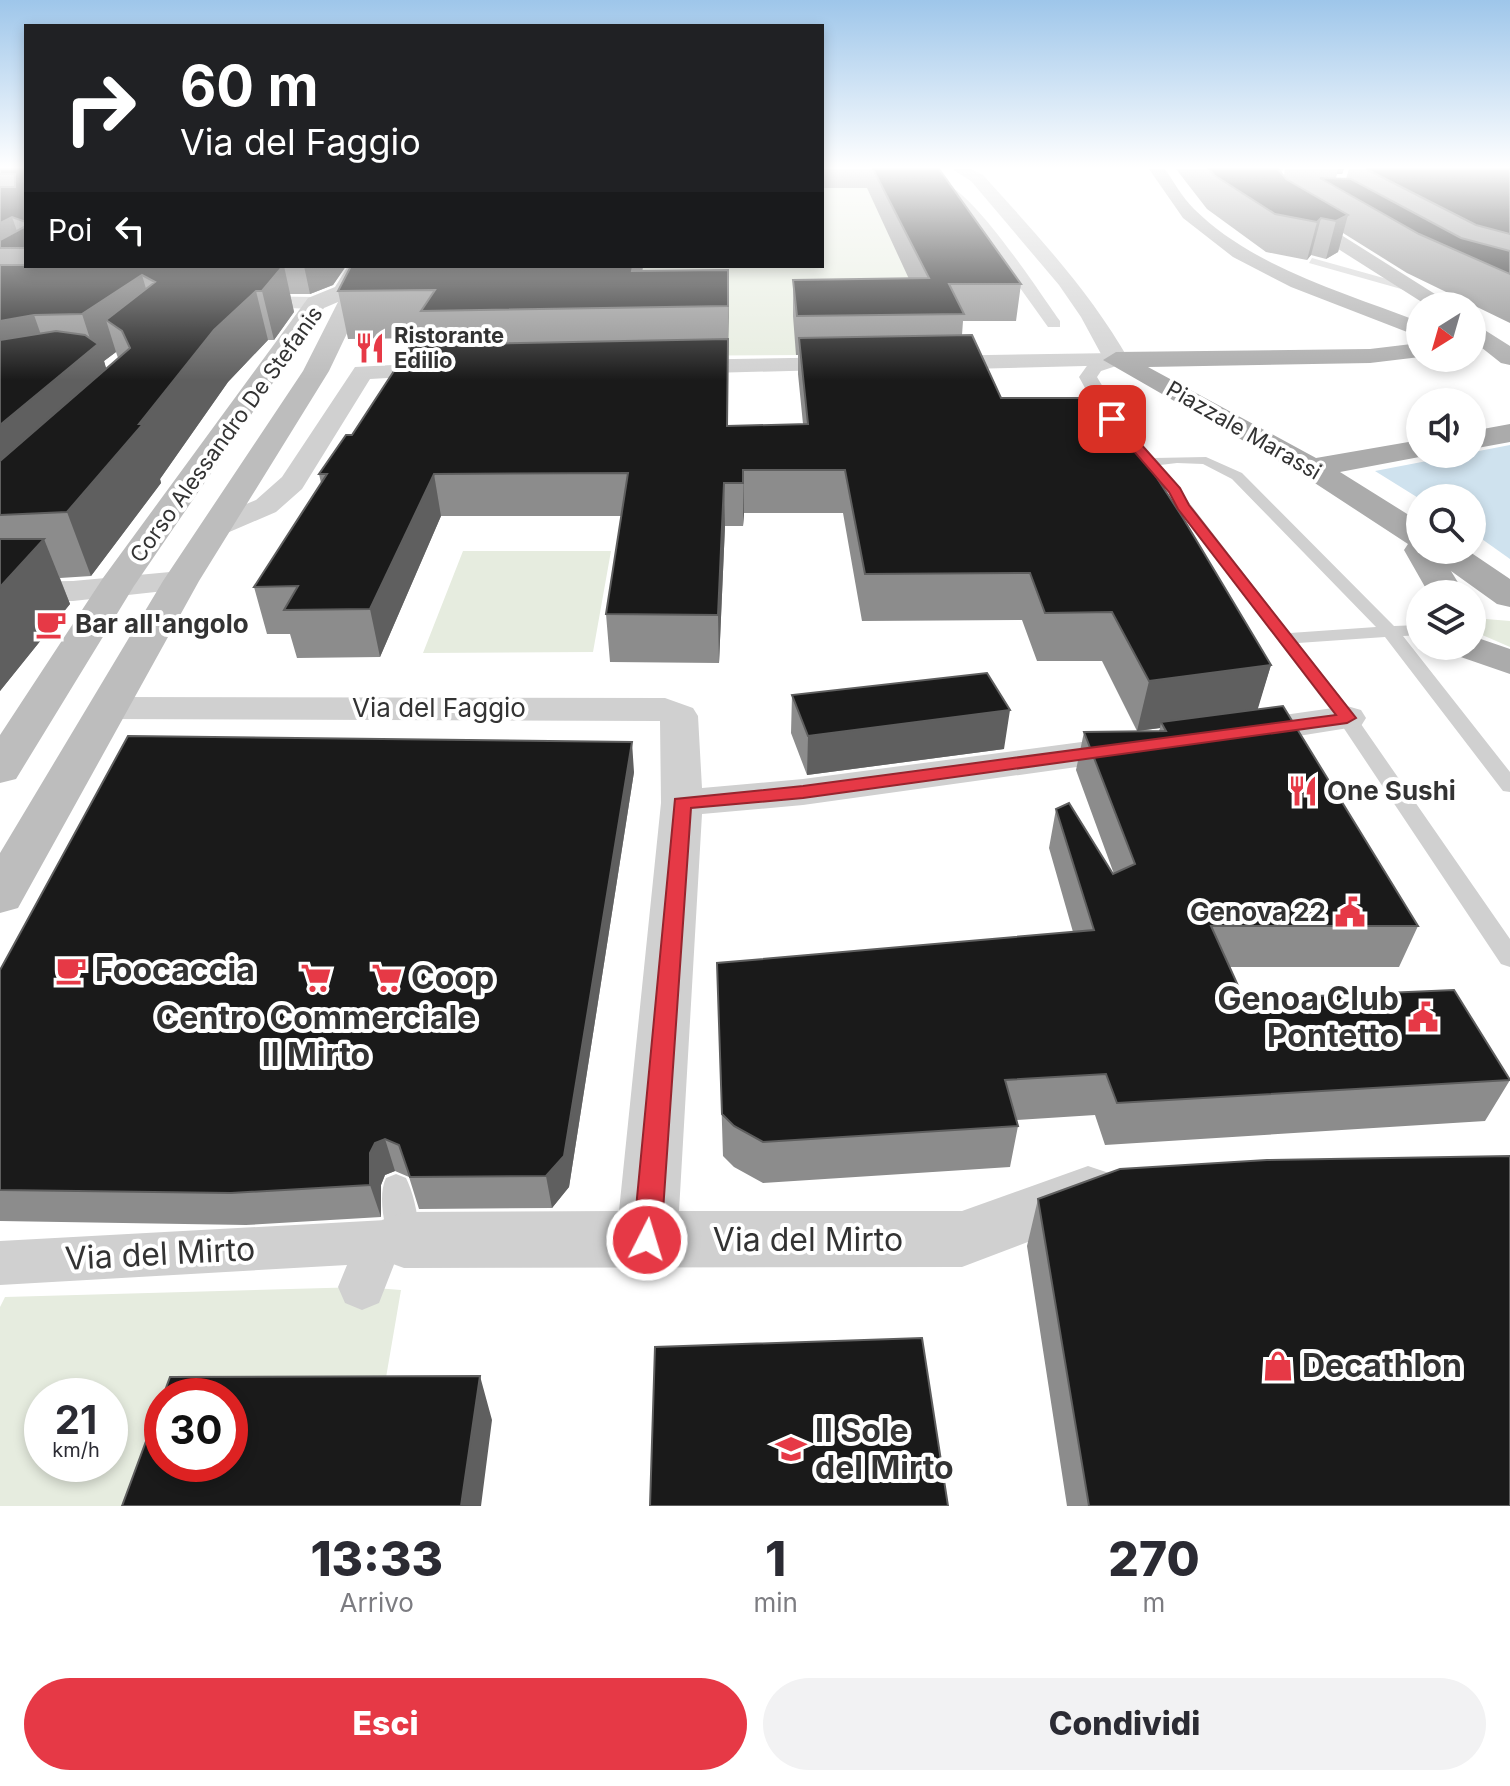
<!DOCTYPE html>
<html lang="it">
<style>
:root{--surface:#fff;--page:#f2f2f3;--text:#2b2b33;--muted:#7c7c81;--accent:#e63946}
body{margin:0;font-family:Inter,sans-serif;background:var(--page);color:var(--text);height:100vh;display:flex;flex-direction:column;font-size:30px;white-space:nowrap}
*{box-sizing:border-box;margin:0}
p{font-size:26px;color:var(--muted)}
.icon{flex:none;width:44px;height:44px;fill:none;stroke:currentColor;stroke-width:2;stroke-linecap:round;stroke-linejoin:round}
.map{position:relative;height:1506px;overflow:hidden}
.details{display:flex;flex-direction:column;background:var(--surface);flex:1}
.details>*{flex:none}
.top-card{position:absolute;left:24px;top:24px;width:800px;height:244px;border-radius:0px;box-shadow:0 4px 12px #0003;background:#202124;color:#fff;overflow:hidden}
.needle{width:52px;rotate:217deg}
.tools{position:absolute;left:1406px;top:292px;display:grid;gap:16px}
.tools a{display:grid;place-items:center;width:80px;height:80px;border-radius:50%;background:var(--surface);box-shadow:0 4px 12px #0003;font-size:40px}
.speed{position:absolute;left:24px;top:1378px;display:flex;gap:16px;font-size:40px;font-weight:700;text-align:center}
.speed>*{display:grid;place-content:center;width:104px;height:104px;border-radius:50%;background:var(--surface);box-shadow:0 4px 12px #0003;line-height:1}
.speed small{font-size:20px;font-weight:400}
.speed .limit{border:12px solid #d22;background:#fff;color:#111}
.pin{position:absolute;display:grid;place-items:center;width:68px;height:68px;color:#fff;margin:-34px;border-radius:16px;box-shadow:0 4px 12px #0006}
.me{position:absolute;width:88px;margin:-44px;rotate:5deg;stroke-linejoin:round;filter:drop-shadow(0 0 6px #0008)}
.turn{display:flex;align-items:center;gap:28px;height:168px;padding:0 24px;font-size:36px}
.turn .icon{width:104px;height:104px;stroke-width:2.5}
.turn b{display:block;font-size:56px;line-height:68px}
.then{display:flex;align-items:center;height:76px;padding:0 24px;background:#0003;gap:16px;font-size:30px}
.eta{display:flex;justify-content:space-evenly;align-items:center;height:136px;text-align:center}
.eta b{font-size:48px;font-weight:800;line-height:56px}
.button{display:flex;gap:16px;margin-top:auto;padding:16px 24px}
.button a{flex:1;height:92px;border-radius:48px;background:var(--accent);color:#fff;font-size:32px;font-weight:800;line-height:92px;text-align:center}
.button a+a{background:var(--page);color:var(--text)}
.map>svg:first-child{display:block}
</style>
<div class="map">
<svg width="1510" height="1506" viewBox="0 0 1510 1506">
<rect width="100%" height="100%" fill="#fff"/>
<path fill="#e6ecdf" fill-rule="evenodd" d="M822,169L928,185L1016,321H946L963,354L619,356L561,266H822Z
M463,551H611L593,652L423,653Z
M1486,619L1510,621V647L1480,634L1476,625Z
M362,1287L401,1290L364,1506H0V1307L5,1297ZM42,1396H110V1464H42ZM162,1396H230V1464H162Z"/>
<path fill="#cfe2ee" d="M1510,445V559L1472,532V498L1420,499L1375,471Z"/>
<g fill="none" stroke-linecap="round" stroke-linejoin="round">
<path fill="#d0d0d0" fill-rule="evenodd" d="M1312,258L1430,291L1431,293L1426,296L1309,263Z
M1118,421L1154,458L1206,457L1242,473L1394,626L1420,625V635L1403,636L1510,772V792L1503,791L1385,637L1298,643L1354,714L1510,939V967L1501,964L1339,721L1178,509L1169,492L1113,428V422ZM1177,463L1203,464L1232,479L1376,627L1290,633L1160,465Z
M396,1174L406,1178C415,1196 423,1232 415,1250L404,1254L393,1250C385,1232 377,1196 386,1178Z"/>
<path fill="#d0d0d0" fill-rule="evenodd" d="M937,182C967,179 1040,294 1060,321V327H1048L960,204L937,186Z
M1116,355L1122,356V364L1101,371L1097,377L1122,419L1112,425L1102,419L1079,377L1089,363Z
M404,1219L420,1225L427,1240L420,1255L395,1262L379,1303L362,1310L345,1303L338,1287L347,1265L0,1285V1241Z"/>
<path fill="#d0d0d0" fill-rule="evenodd" d="M240,296L316,297L326,303L316,309L233,306L230,302Z
M1116,353L1127,360L1124,365L929,370L918,363L929,356Z
M853,357L861,359L864,364L861,369L673,374L661,367L673,360Z
M449,362L457,364L461,369L457,374L370,379L302,489L276,512L227,533H205L201,527L205,521L256,500L282,477L355,367Z
M181,571L192,574L197,581L192,588L73,601L0,602V582L73,581Z
M109,697L665,698L693,708L698,716L702,788L803,779L1134,735L1148,739L1154,747L1148,755L1134,759L803,805L702,814L679,1211H962L1088,1166L1109,1173L1118,1192L1109,1211L962,1267L404,1268L382,1260L373,1240L382,1220L404,1212L619,1211L661,803L660,721L109,719L96,716L90,708L96,700Z
M1347,706L1361,710L1366,718L1361,726L1241,745L1227,741L1221,733L1227,725L1241,721Z"/>
<path fill="#d0d0d0" fill-rule="evenodd" d="M952,169H971L983,175C1036,234 1089,290 1129,360L1125,365H1107L1081,317L1059,285L971,181Z"/>
<path fill="#bdbdbd" fill-rule="evenodd" d="M348,266H368L354,291L361,304L329,371L199,581L18,908L0,913V853L163,581L303,371L338,302L324,308L134,586L16,779L0,783V735L103,578L308,298L335,287Z"/>
<path fill="#ababab" fill-rule="evenodd" d="M1149,169H1165C1174,182 1182,197 1194,209C1254,268 1343,292 1420,322V337L1291,287L1233,257L1183,218Z
M1267,169H1283L1278,186L1292,204L1454,306H1428L1280,212L1262,186Z
M1472,322L1510,346V365L1501,363L1472,340Z
M1420,343V357L1370,363L1148,367L1316,458L1420,440V454L1430,455L1340,472L1420,522V550H1467L1510,579V607L1497,604L1451,571L1465,594H1429L1404,550L1408,544L1301,474L1103,360L1116,352L1370,349Z
M1510,424V442L1472,449V431Z
M1472,636L1510,649V674L1452,654L1447,646H1472Z"/>
</g>
<path fill="#8c8c8c" fill-rule="evenodd" d="M0,169H26V266H346L333,285L310,294H290L294,312L274,340H268L228,382L160,479L161,483L91,576L60,578L70,604L0,691ZM116,352L118,358L106,369L104,361Z
M822,169H939L1021,284L1016,321H963L962,335L1001,398L1271,665L1257,709L1418,926L1399,967H1230L1244,999L1510,1080L1485,1121L1105,1145L1095,1115L1017,1120L1018,1126L1010,1167L763,1183L734,1167L723,1156L717,963L1073,932L1049,848L1056,809L1114,874L1076,770L1084,732L1137,731L1102,661H1037L1022,620L862,621L843,513H744L743,526H725L719,663L610,662L606,614L621,516H441L380,657L297,658L290,634H267L254,587L321,483L319,474L426,344L425,338L348,339L338,291L643,266L642,271L728,270V426L803,424L798,374V355H796L793,316V280L909,279L867,188H822ZM1160,728L1159,731H1138L1153,729Z
M1176,169H1278L1284,176L1285,169H1344L1342,174H1337L1336,178L1346,179L1349,169H1510V323L1407,273L1343,233L1338,252L1326,259L1311,255L1307,260L1266,252L1207,209Z
M792,695L1004,749L807,775L791,733Z
M634,772L569,1187L552,1208L419,1209L409,1177L395,1171L385,1175L381,1185V1217L246,1225L0,1221V970Z
M1038,1199L1510,1506H1067L1027,1246Z"/>
<path fill="#5f5f5f" d="M1338,169H1344L1342,174H1337Z
M1348,215L1338,252L1326,259L1336,221Z
M12,217L23,248H0V223Z
M1321,218L1311,255L1307,260L1317,222Z
M284,266L294,312L274,340L262,291Z
M304,266H346L333,285L310,294Z
M633,266H643L637,308L632,271Z
M728,270L729,317V356L728,306Z
M142,275L156,323L122,331L106,320L116,352L104,361L115,397L0,505V425L93,348L82,314Z
M256,291L268,340L228,382L160,479L161,483L91,576L67,512L214,330Z
M34,315L52,366L0,376V321Z
M743,470L744,513L743,526Z
M434,474L441,516L380,657L370,609Z
M724,483L725,526L719,663L718,615Z
M44,539L70,604L0,691V587Z
M1271,665L1256,715L1161,722L1160,728L1137,731L1149,681Z
M1010,710L1004,749L807,775L808,736Z
M632,742L634,772L569,1187L552,1208L546,1176Z
M385,1139L395,1171L385,1175L381,1185V1217L370,1185V1153L375,1143Z
M480,1376L492,1420L481,1506H461Z"/>
<path fill="#1a1a1a" stroke="#5f5f5f" stroke-width="2" d="M0,169H26V222L12,217L0,223V187H15V174H0Z
M873,169H939L1021,284H949L964,314L797,316L793,280L929,278Z
M1209,169H1278L1286,179L1348,215L1336,221L1321,218L1317,222L1275,214L1214,175Z
M1366,169H1510V234L1476,225Z
M1320,178L1351,179L1461,238L1510,251V274L1419,234Z
M26,226V248H0V240Z
M0,265H26V266H283L262,291H256L214,330L139,424H143L67,512L0,515V461L130,348L122,331L106,320L155,282L142,275L82,314L34,315L0,321Z
M351,266H633L632,271L728,270V306L421,311L435,290L338,291Z
M56,331L85,335L98,344L0,425V340Z
M972,335L1001,398H1105L1183,518L1271,665L1149,681L1112,612L1045,613L1030,573L865,574L845,470H743V483H724L718,615L606,614L628,473L434,474L370,609L284,610L298,586L254,587L327,474H319L346,435H352L411,345L728,339L727,426L808,424L799,338Z
M0,539H44L0,587Z
M987,673L1010,710L808,736L792,695Z
M1283,706L1418,926H1211L1244,999L1454,990L1510,1080L1117,1103L1106,1074L1005,1080L1018,1126L763,1142L734,1126L722,1114L717,963L1094,930L1056,809L1069,803L1113,874L1135,864L1084,732L1166,731L1161,722Z
M128,736L632,742L564,1156L546,1176L410,1177L399,1145L385,1139L375,1143L370,1153V1185L231,1193L0,1190V970Z
M1510,1156V1506H1089L1038,1199L1120,1169L1267,1160Z
M922,1338L948,1506H650L655,1347Z
M480,1376L461,1506H122L162,1398V1464H230V1396H163L170,1377Z"/>
<linearGradient id="sky" x2="0" y2="1"><stop stop-color="#9ec6ea"/><stop offset="0.44" stop-color="#fff"/><stop offset="1" stop-color="#fff" stop-opacity="0"/></linearGradient>
<rect width="1510" height="380" fill="url(#sky)"/>
<path fill="#e63946" stroke="#96252e" stroke-width="2" d="M1108,416H1116L1180,488L1189,505L1356,718L1347,723L803,798L691,808L661,1240L657,1249L647,1253L637,1249L633,1240L675,799L803,786L1336,715L1178,509L1169,492L1108,421Z"/>
<defs>
<g id="restaurant-bare" transform="scale(2.4)"><path d="M-5-6h1v4h1v-4h1v4h1v-4h1v5L-1.5 .5V6h-2V.5L-5-1ZM5-6V6H3V1.5H1.5Q1.5-4 5-6Z" fill="#e63946" stroke="#fff" stroke-width="2.5" paint-order="stroke"/></g>
<g id="cafe-bare" transform="scale(2.4)"><path d="M-5.5-4.5H6V0H3Q3 3.5 0 3.5H-2.5Q-5.5 3.5-5.5 0ZM3-3.2v2h1.7v-2ZM-6 4.5H4V6H-6Z" fill="#e63946" stroke="#fff" stroke-width="2.5" paint-order="stroke"/></g>
<g id="civic-bare" transform="scale(2.4)"><path d="M-.6-6.5H3V-4.5H.6V-3L4-1V1h2V6H-6V1h2V-1L-.6-3ZM-1.2 2.5V6h2.4V2.5Z" fill="#e63946" stroke="#fff" stroke-width="2.5" paint-order="stroke"/></g>
<g id="supermarket-bare" transform="scale(2.4)"><path d="M-6-5.5h2.5l.6 2H6L4.5 2H-2.5L-4.4-4H-6ZM-1.5 3.2a1.3 1.3 0 1 0 .1 0ZM3 3.2a1.3 1.3 0 1 0 .1 0Z" fill="#e63946" stroke="#fff" stroke-width="2.5" paint-order="stroke"/></g>
<g id="shop-bare" transform="scale(2.4)"><path d="M-5-2.5h2.3a2.7 3.5 0 0 1 5.4 0H5L5.5 6h-11ZM-1.5-2.5h3a1.5 2.3 0 0 0-3 0Z" fill="#e63946" stroke="#fff" stroke-width="2.5" paint-order="stroke"/></g>
<g id="school-bare" transform="scale(2.4)"><path d="M0-5L7-2L0 1L-7-2ZM-4 1L0 2.5L4 1V4Q0 6-4 4Z" fill="#e63946" stroke="#fff" stroke-width="2.5" paint-order="stroke"/></g>
</defs>
<g fill-rule="evenodd">
<use href="#restaurant-bare" x="370" y="348"/>
<use href="#cafe-bare" x="51" y="624"/>
<use href="#restaurant-bare" x="1303" y="791"/>
<use href="#civic-bare" x="1350" y="912"/>
<use href="#cafe-bare" x="71" y="970"/>
<use href="#supermarket-bare" x="316" y="978"/>
<use href="#supermarket-bare" x="387" y="978"/>
<use href="#civic-bare" x="1423" y="1017"/>
<use href="#shop-bare" x="1278" y="1366"/>
<use href="#school-bare" x="791" y="1449"/>
</g>
<g text-anchor="middle" stroke-width="8" stroke-linejoin="round" paint-order="stroke">
<g font-size="22" font-weight="bold" fill="#333" stroke="#fff" text-anchor="start">
<text x="394" y="343">Ristorante<tspan x="394" dy="25">Edilio</tspan></text>
</g>
<g font-size="22" fill="#333" stroke="#fff">
<text transform="translate(1244 430) rotate(30)" y="8">Piazzale Marassi</text>
<text transform="translate(226 434) rotate(-54)" y="8">Corso Alessandro De Stefanis</text>
</g>
<g font-size="26" font-weight="bold" fill="#333" stroke="#fff" text-anchor="start">
<text x="75" y="633">Bar all'angolo</text>
<text x="1327" y="800">One Sushi</text>
<text x="1326" y="921" text-anchor="end">Genova 22</text>
</g>
<g font-size="26" fill="#333" stroke="#fff">
<text x="439" y="717">Via del Faggio</text>
</g>
<g font-size="32" font-weight="bold" fill="#333" stroke="#fff" text-anchor="start">
<text x="95" y="981">Foocaccia</text>
<text x="411" y="989">Coop</text>
<text x="1399" y="1010" text-anchor="end">Genoa Club<tspan x="1399" dy="37">Pontetto</tspan></text>
<text x="316" y="1029" text-anchor="middle">Centro Commerciale<tspan x="316" dy="37">Il Mirto</tspan></text>
<text x="1302" y="1377">Decathlon</text>
<text x="815" y="1442">Il Sole<tspan x="815" dy="37">del Mirto</tspan></text>
</g>
<g font-size="32" fill="#333" stroke="#fff">
<text x="808" y="1251">Via del Mirto</text>
<text transform="translate(160 1254) rotate(-3)" y="11">Via del Mirto</text>
</g>
</g>
</svg>
<div class="tools">
<a><svg class="needle" viewBox="-14 -14 28 28"><path d="M0-13l5 13h-10z" fill="#e53935"/><path d="M0 13l5-13h-10z" fill="#7c7c81"/></svg></a>
<a><svg class="icon" aria-label="sound" viewBox="0 0 24 24"><path d="M4 9h4l5-4v14l-5-4H4zM17 9q2 3 0 6"/></svg></a>
<a><svg class="icon" aria-label="search" viewBox="0 0 24 24"><circle cx="10" cy="10" r="6"/><path d="M15 15l6 6"/></svg></a>
<a><svg class="icon" aria-label="layers" viewBox="0 0 24 24"><path d="M12 4l9 5-9 5-9-5zM3 14l9 5 9-5"/></svg></a>
</div>
<div class="speed"><div>21<small>km/h</small></div><div class="limit">30</div></div>
<div class="pin" style="left:1112px;top:419px;background:#d93025"><svg class="icon" aria-label="arrive" viewBox="0 0 24 24"><path d="M6 21V4h12l-3 4 3 4H6"/></svg></div>
<svg class="me" style="left:647px;top:1240px" viewBox="-20 -20 40 40"><circle r="17" fill="#e63946" stroke="#fff" stroke-width="3"/><path d="M0-11L8 9 0 5-8 9z" fill="#fff"/></svg>
<div class="top-card">
<div class="turn"><svg class="icon" aria-label="right" viewBox="0 0 24 24"><path d="M7 20v-9h11M14 6l5 5-5 5"/></svg><div><b>60 m</b>Via del Faggio</div></div>
<div class="then">Poi<svg class="icon" aria-label="left" viewBox="0 0 24 24"><path d="M17 20v-9H6M10 6l-5 5 5 5"/></svg></div>
</div>
</div>
<section class="details">
<div class="eta">
<div><b>13:33</b><p>Arrivo</p></div>
<div><b>1</b><p>min</p></div>
<div><b>270</b><p>m</p></div>
</div>
<div class="button"><a>Esci</a><a>Condividi</a></div>
</section>
